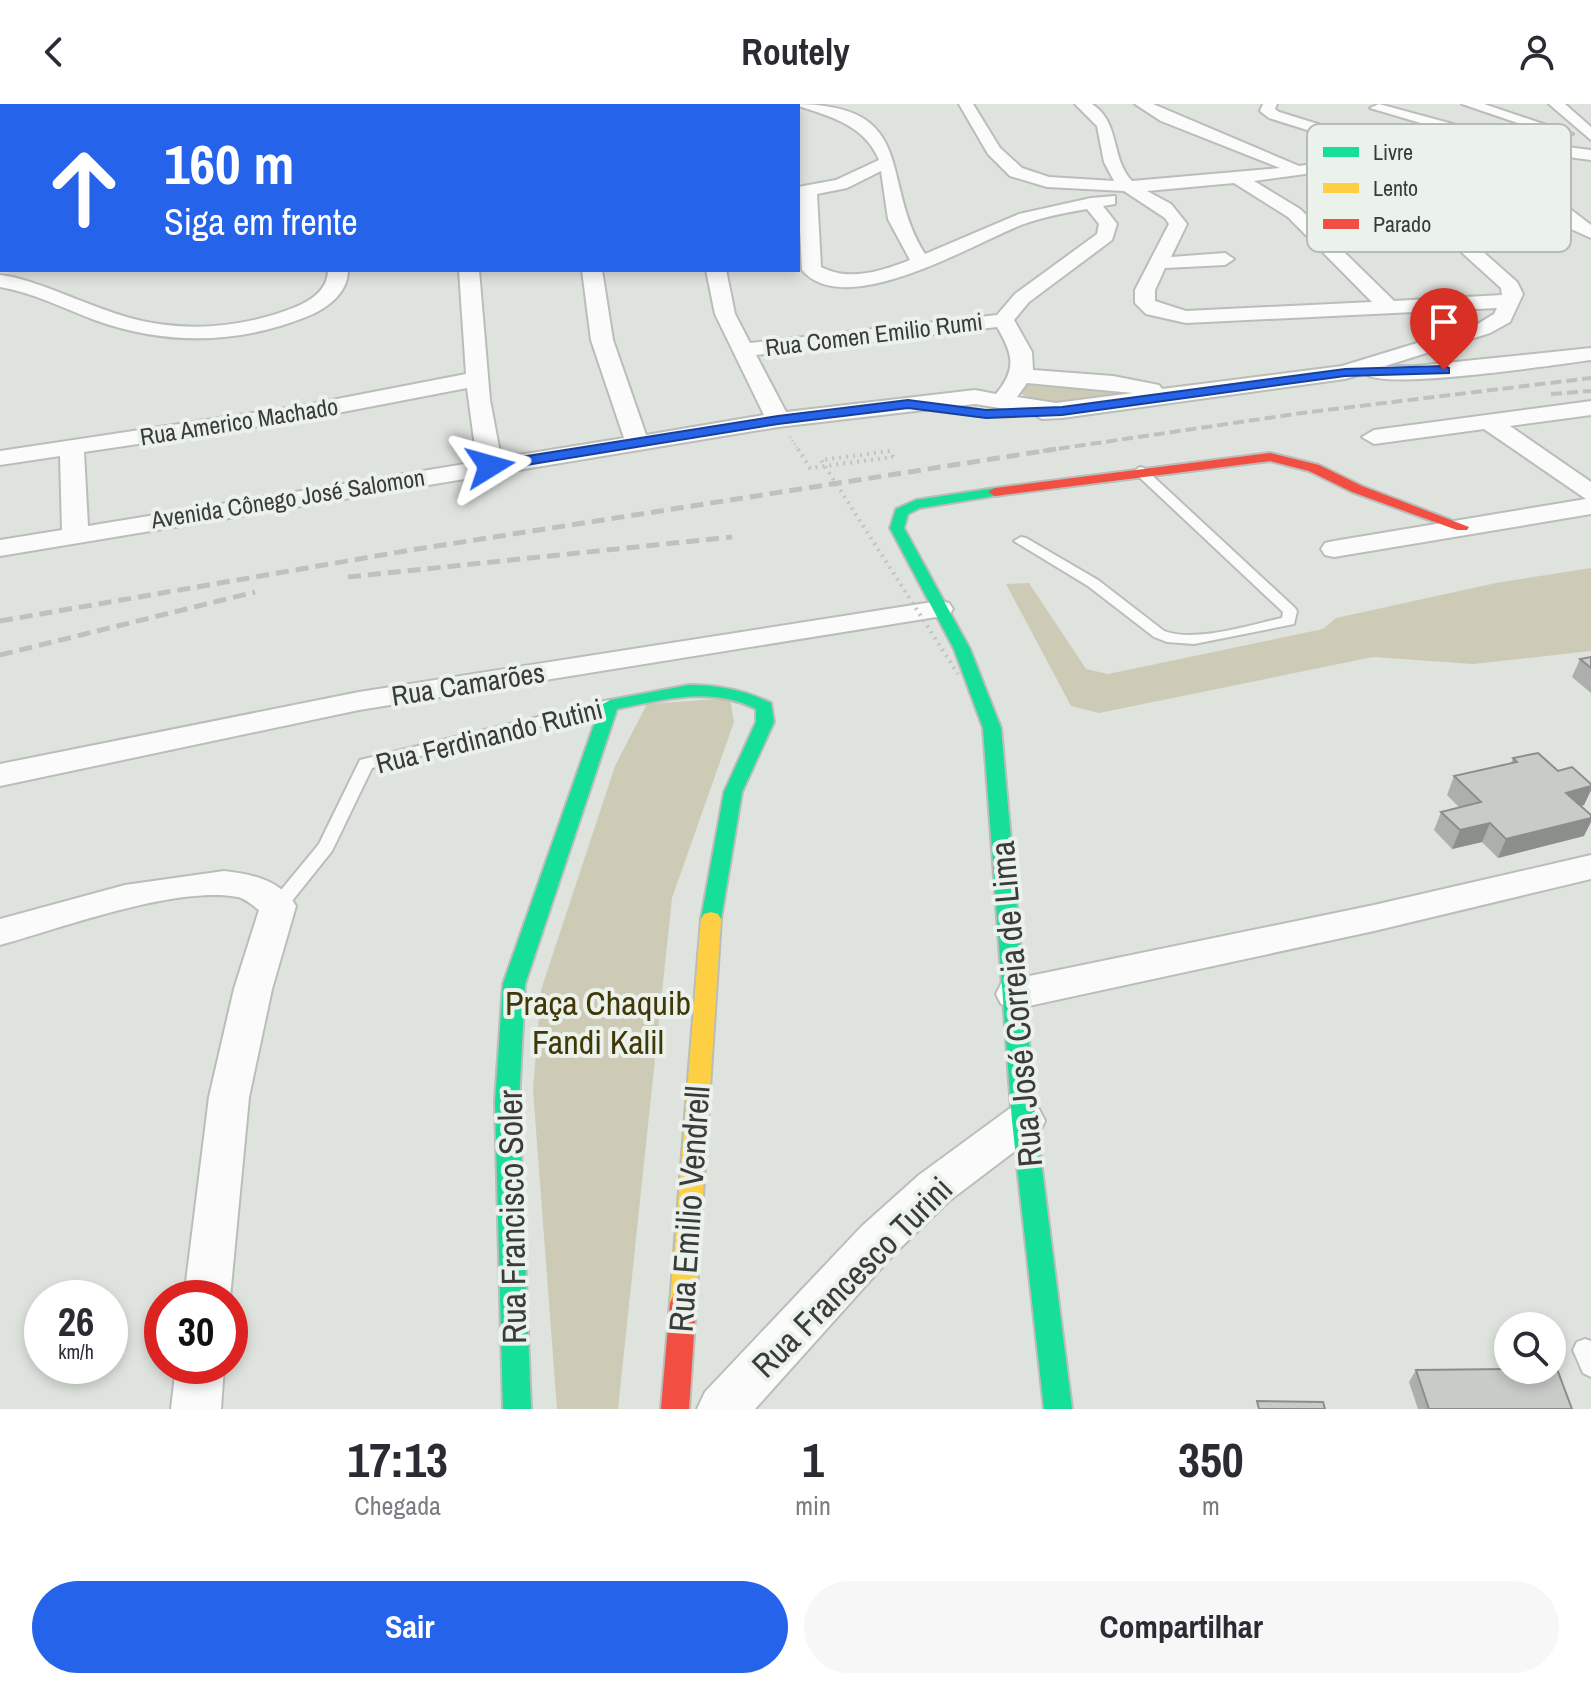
<!DOCTYPE html>
<html lang="pt">
<meta charset="utf-8">
<style>
:root{--surface:#fff;--page:#f7f7f7;--text:#2b2b33;--muted:#7c7c81;--accent:#2563eb}
body{margin:0;font-family:"Archivo Narrow",sans-serif;background:var(--page);color:var(--text);height:100vh;display:flex;flex-direction:column;font-size:30px;white-space:nowrap}
*{box-sizing:border-box;margin:0}
p{font-size:26px;color:var(--muted)}
.icon{flex:none;width:44px;height:44px;fill:none;stroke:currentColor;stroke-width:2;stroke-linecap:round;stroke-linejoin:round}
.map{position:relative;height:1305px;overflow:hidden}
.side{display:flex;flex-direction:column;background:var(--surface);flex:1}
.side>*{flex:none}
.guide{position:absolute;left:0px;top:0px;width:800px;height:168px;box-shadow:0 4px 12px #0003;background:#2563eb;color:#fff;overflow:hidden}
.tools{position:absolute;left:1494px;top:1208px;display:grid;gap:16px}
.tools a{display:grid;place-items:center;width:72px;height:72px;border-radius:50%;background:var(--surface);box-shadow:0 4px 12px #0003;font-size:40px}
.speed{position:absolute;left:24px;top:1176px;display:flex;gap:16px;font-size:40px;font-weight:700;text-align:center}
.speed>*{display:grid;place-content:center;width:104px;height:104px;border-radius:50%;background:var(--surface);box-shadow:0 4px 12px #0003;line-height:1}
.speed small{font-size:20px;font-weight:400}
.speed .limit{border:12px solid #d22;background:#fff;color:#111}
.pin{position:absolute;display:grid;place-items:center;width:68px;height:68px;color:#fff;margin:-82px -34px;border-radius:50% 50% 50% 0;rotate:-45deg;box-shadow:0 0 8px #0007}
.pin .icon{rotate:45deg}
.me{position:absolute;width:88px;margin:-44px;rotate:82deg;stroke-linejoin:round;filter:drop-shadow(0 0 6px #0008)}
.turn{display:flex;align-items:center;gap:28px;height:168px;padding:0 32px;font-size:36px}
.turn .icon{width:104px;height:104px;stroke-width:2.5}
.turn b{display:block;font-size:56px;line-height:68px}
.eta{display:flex;justify-content:space-evenly;align-items:center;height:136px;text-align:center}
.eta b{font-size:48px;font-weight:800;line-height:56px}
.action{display:flex;gap:16px;margin-top:auto;padding:16px 32px}
.action a{flex:1;height:92px;border-radius:48px;background:var(--accent);color:#fff;font-size:32px;font-weight:800;line-height:92px;text-align:center}
.action a+a{background:var(--page);color:var(--text)}
header{display:flex;justify-content:space-between;align-items:center;height:104px;padding:0 32px;background:var(--surface);font-size:36px;font-weight:800}
.map>svg:first-child{display:block}
</style>
<header><svg class="icon" aria-label="back" viewBox="0 0 24 24"><path d="M15 5l-7 7 7 7"/></svg>Routely<svg class="icon" aria-label="person" viewBox="0 0 24 24"><circle cx="12" cy="8" r="4"/><path d="M4 21q1-7 8-7t8 7"/></svg></header>
<div class="map">
<svg width="1591" height="1305" viewBox="0 0 1591 1305">
<rect width="100%" height="100%" fill="#dfe3de"/>
<path fill="#cdcbb6" d="M1028,278L1150,289C1117,293 1045,312 1020,288Z
M1591,464V547L1473,560L1373,553L1099,609L1071,602L1006,480L1029,479L1086,565L1108,570L1323,525L1336,514L1496,479Z
M730,594L734,618L672,794L618,1305H557L533,986L541,886L615,662L647,600Z"/>
<g fill="none" stroke-linecap="round" stroke-linejoin="round">
<g stroke="#babdba" stroke-width="4">
<path id="lane" d="M1140,363L1144,364L1295,504L1297,507L1294,520L1194,540L1167,538L1154,533L1088,482L1014,437L1021,433L1026,434L1098,476L1164,527C1196,539 1249,521 1282,514L1283,508L1136,370L1134,367Z
M609,596L617,601L614,604L372,664L332,747L284,807H272L269,802L272,797L319,740L360,656Z
M1585,1235L1591,1237V1273L1583,1269L1573,1246L1577,1238Z"/>
</g>
<g stroke="#babdba" stroke-width="4">
<path id="street" d="M661,0H675V2H661Z
M793,0C921,0 878,76 925,150L1019,110L1091,94L1115,92V100L1103,102L1117,120L1112,136L1029,198L1014,216L1032,248L1033,266L1113,272L1159,281L1162,285L1342,262L1476,221L1494,210L1497,204L1186,219L1146,210L1135,199V186L1169,120L1165,114L1124,87L1047,83L1010,72L988,50L959,0H973L1000,44L1022,64L1049,73L1114,77L1104,58L1097,22L1075,0H1092C1121,19 1110,54 1132,77L1280,64L1161,17L1135,0H1153L1299,62L1383,50L1269,14L1260,7L1263,0H1277L1275,5L1279,8L1412,49L1445,74L1443,87L1420,92L1517,178L1523,190L1510,218L1490,229L1385,262H1416L1591,244V256C1560,260 1377,288 1365,269L1345,275L1062,314L1042,315L1031,309L975,300L778,323L0,452V436L62,426L60,352L0,361V347L306,301L466,270L459,166H479L490,296L501,354L624,334L591,236L582,166H602L613,236L646,331L764,311L715,210L706,166H726L735,210L750,239L997,211L1015,190L1097,130L1099,120L1087,105C1064,109 1042,113 1021,121C973,140 845,217 802,166L798,83L836,76L879,56C864,18 823,11 793,0ZM1402,57L1429,76V79L1412,81L1401,92L1404,96L1501,184L1502,191L1394,197L1300,105L1254,77ZM881,67L888,115L910,156C882,167 849,178 821,163L817,90L847,84ZM1234,79L1288,113L1372,198L1186,207L1155,197V186L1165,164L1225,161L1234,155L1225,149L1171,153L1187,120L1171,100L1147,87ZM997,223C1013,250 1017,265 996,290L975,286L786,308L756,251ZM1027,279L1133,289L1056,299L1017,293ZM467,284L477,358L88,422L84,348L306,315Z
M1379,0L1512,36L1591,46V56L1523,47L1561,98L1591,121V134L1571,125L1549,105L1505,44L1370,4Z
M1462,0H1484L1573,30L1559,33Z
M1549,0H1565L1591,23V36Z
M0,28H2V38H0Z
M328,166H348C348,190 326,205 306,213C236,241 163,241 92,215C61,203 33,189 0,183V171L13,173C53,183 90,203 130,214C184,229 242,224 293,204C311,197 328,186 328,166Z
M1591,297V311L1510,322L1591,378V410L1334,453L1325,451L1321,445L1325,439L1334,437L1586,395L1484,325L1374,340L1362,333L1374,326Z
M939,497L949,499L953,505L949,511L359,606L0,682V660L359,588Z
M1591,751V775L1374,827L1015,905L1001,900L996,890L1001,880L1015,875L1374,801Z
M224,767C251,770 281,776 296,802L272,885L249,993L230,1194H184L209,993L234,885L259,806C252,801 246,795 238,793C177,781 61,824 0,841V815L125,781Z
M1024,1000L1039,1005L1045,1017L1039,1029L949,1097L894,1150L755,1305H697L705,1288L862,1122L919,1071L1009,1005Z
M176,1262H224L221,1305H171Z"/>
</g>
<g stroke="#babdba" stroke-width="4">
<path id="fast" d="M995,384L1002,388L1000,391L920,404L908,410L904,424L970,545L1001,624L1036,1017L1072,1305H1044L1012,1017L983,624L954,545L890,424L896,405L916,396Z
M689,581C719,581 744,586 771,599L774,618L742,688L721,815L718,820H704L701,815L724,688L756,618V605C711,582 665,595 617,605L525,880L519,998L531,1305H503L495,998L503,880L601,601L610,596Z"/>
</g>
<g stroke="#babdba" stroke-width="4">
<path id="slow" d="M711,808L718,810L721,815L696,1199L692,1208L683,1211L674,1208L670,1199L701,815L704,810Z"/>
</g>
<g stroke="#babdba" stroke-width="4">
<path id="jam" d="M1270,349L1319,361L1362,382L1469,423L1467,426H1457L1352,388L1309,367L1270,357L995,392L988,388L995,384Z
M683,1187L692,1190L696,1199L689,1305H661L670,1199L674,1190Z"/>
</g>
<path stroke="#c2c3c2" stroke-width="3" stroke-dasharray="1 3" stroke-linecap="butt" d="M790,333L799,347"/>
<path stroke="#c2c3c2" stroke-width="4" stroke-dasharray="2 5" stroke-linecap="butt" d="M798,345L810,364L893,353"/>
<use href="#lane" fill="#fafbfa" fill-rule="evenodd"/>
<use href="#street" fill="#fafbfa" fill-rule="evenodd"/>
<use href="#fast" fill="#16e098" fill-rule="evenodd"/>
<use href="#slow" fill="#ffcf43" fill-rule="evenodd"/>
<use href="#jam" fill="#f24e42" fill-rule="evenodd"/>
<path stroke="#c0c1bf" stroke-width="4" stroke-dasharray="11 5" stroke-linecap="butt" d="M1551,290L1591,287
M1043,347L1302,309L1591,274"/>
<path stroke="#c0c1bf" stroke-width="5" stroke-dasharray="13 7" stroke-linecap="butt" d="M348,473L732,433
M0,517L411,446L1056,345
M0,551L255,488"/>
<path stroke="#c2c3c2" stroke-width="4" stroke-dasharray="2 5" stroke-linecap="butt" d="M893,353L890,347L821,356L958,570"/>
</g>
<path fill="#acafab" d="M1591,553V589L1572,573L1580,555Z
M1513,654L1558,667L1591,680V686L1584,701L1581,702L1584,732L1498,754L1482,738L1452,745L1434,726L1441,708L1459,703L1447,691L1454,672L1511,659Z
M1416,1266L1572,1305H1418L1409,1278Z"/>
<path fill="#8c8e8b" d="M1591,682V686L1584,701L1558,708L1566,689Z
M1591,714V718L1584,732L1498,754L1506,735Z
M1490,719L1482,738L1452,745L1460,726Z"/>
<path fill="#c8cbc7" stroke="#8c8e8b" stroke-width="2" d="M1591,553V564L1580,555Z
M1538,649L1558,667L1572,663L1591,680V682L1566,689L1591,711V714L1506,735L1490,719L1460,726L1441,708L1481,698L1454,672L1517,658L1513,654Z
M1508,1265H1557L1572,1305H1429L1416,1266Z
M1257,1297L1323,1298L1325,1305H1259Z"/>
<path fill="#2563eb" stroke="#184099" stroke-width="2" d="M1444,262L1449,264V269L1345,272L1062,311L986,314L908,304L778,320L490,367L483,362L490,358L778,312L908,296L986,306L1062,303L1345,265Z"/>
<g text-anchor="middle" stroke-width="8" stroke-linejoin="round" paint-order="stroke">
<g font-size="24" fill="#3a3c39" stroke="#ebf1eb">
<text transform="translate(874 231) rotate(-7)" y="8">Rua Comen Emilio Rumi</text>
<text transform="translate(239 318) rotate(-9)" y="8">Rua Americo Machado</text>
<text transform="translate(288 395) rotate(-9)" y="8">Avenida Cônego José Salomon</text>
</g>
<g font-size="28" fill="#3a3c39" stroke="#ebf1eb">
<text transform="translate(468 580) rotate(-9)" y="10">Rua Camarões</text>
<text transform="translate(489 632) rotate(-14)" y="10">Rua Ferdinando Rutini</text>
</g>
<g font-size="34" fill="#413807" stroke="#ebf1eb">
<text x="598" y="911">Praça Chaquib<tspan x="598" dy="39">Fandi Kalil</tspan></text>
</g>
<g font-size="34" fill="#3a3c39" stroke="#ebf1eb">
<text transform="translate(1016 900) rotate(-95)" y="12">Rua José Correia de Lima</text>
<text transform="translate(689 1105) rotate(-86)" y="12">Rua Emilio Vendrell</text>
<text transform="translate(512 1113) rotate(-91)" y="12">Rua Francisco Soler</text>
<text transform="translate(852 1173) rotate(-45)" y="12">Rua Francesco Turini</text>
</g>
</g>
<rect x="1307" y="20" width="264" height="128" rx="12" fill="#ebf1eb" stroke="#b6bbb6" stroke-width="2"/>
<rect x="1323" y="43" width="36" height="10" fill="#16e098"/>
<rect x="1323" y="79" width="36" height="10" fill="#ffcf43"/>
<rect x="1323" y="115" width="36" height="10" fill="#f24e42"/>
<g font-size="22" fill="#3a3c39">
<text x="1373" y="56">Livre</text>
<text x="1373" y="92">Lento</text>
<text x="1373" y="128">Parado</text>
</g>
</svg>
<div class="tools">
<a><svg class="icon" aria-label="search" viewBox="0 0 24 24"><circle cx="10" cy="10" r="6"/><path d="M15 15l6 6"/></svg></a>
</div>
<div class="speed"><div>26<small>km/h</small></div><div class="limit">30</div></div>
<div class="pin" style="left:1444px;top:266px;background:#d93025"><svg class="icon" aria-label="arrive" viewBox="0 0 24 24"><path d="M6 21V4h12l-3 4 3 4H6"/></svg></div>
<svg class="me" style="left:490px;top:362px" viewBox="-20 -20 40 40"><path d="M0-17L14 15 0 8-14 15z" fill="#2563eb" stroke="#fff" stroke-width="4"/></svg>
<div class="guide">
<div class="turn"><svg class="icon" aria-label="ahead" viewBox="0 0 24 24"><path d="M12 20V5M6 11l6-6 6 6"/></svg><div><b>160 m</b>Siga em frente</div></div>
</div>
</div>
<section class="side">
<div class="eta">
<div><b>17:13</b><p>Chegada</p></div>
<div><b>1</b><p>min</p></div>
<div><b>350</b><p>m</p></div>
</div>
<div class="action"><a>Sair</a><a>Compartilhar</a></div>
</section>
